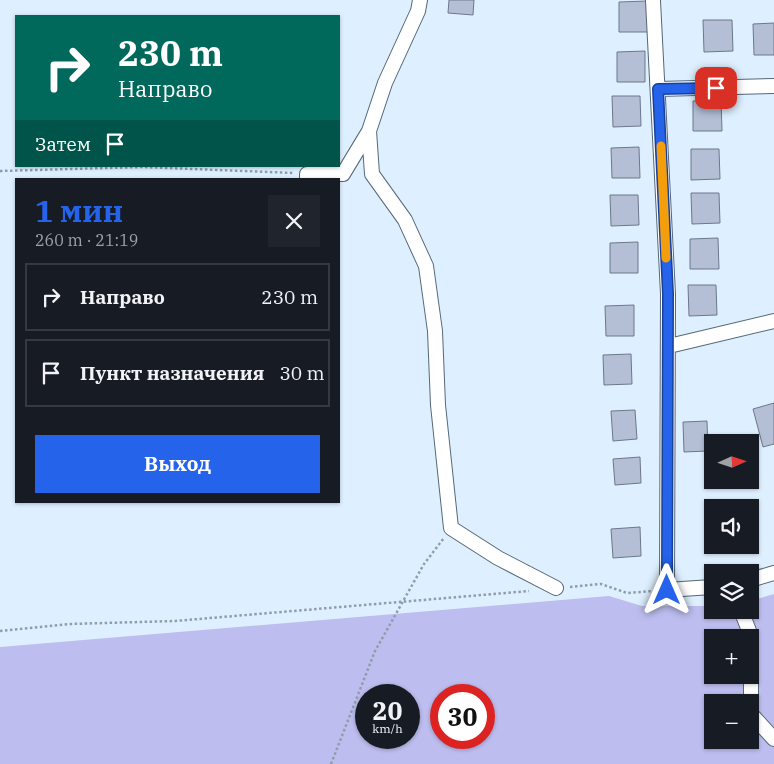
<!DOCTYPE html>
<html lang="ru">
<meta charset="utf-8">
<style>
:root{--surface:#171b24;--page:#20242c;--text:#f1f3f6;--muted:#9ea1a6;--line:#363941;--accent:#2563eb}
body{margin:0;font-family:"IBM Plex Serif",serif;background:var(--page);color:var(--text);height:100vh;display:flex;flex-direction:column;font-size:19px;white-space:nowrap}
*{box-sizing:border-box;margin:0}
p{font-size:16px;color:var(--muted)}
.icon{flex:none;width:28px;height:28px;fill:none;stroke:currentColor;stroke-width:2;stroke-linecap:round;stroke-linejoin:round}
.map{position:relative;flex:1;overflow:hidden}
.sheet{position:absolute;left:15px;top:178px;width:325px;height:325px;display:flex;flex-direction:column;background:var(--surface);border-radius:0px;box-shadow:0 1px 4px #0004}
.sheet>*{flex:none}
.guide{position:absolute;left:15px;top:15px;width:325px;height:152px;border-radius:0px;box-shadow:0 1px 4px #0004;background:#00695c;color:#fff;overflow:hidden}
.needle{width:32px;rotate:87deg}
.tools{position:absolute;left:704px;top:434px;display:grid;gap:10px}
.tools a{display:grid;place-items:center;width:55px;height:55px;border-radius:0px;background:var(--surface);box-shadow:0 1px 4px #0004;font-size:25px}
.speed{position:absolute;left:355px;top:684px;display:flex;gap:10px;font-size:25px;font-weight:700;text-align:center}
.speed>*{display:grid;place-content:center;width:65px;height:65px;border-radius:50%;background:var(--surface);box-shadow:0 1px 4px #0004;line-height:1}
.speed small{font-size:12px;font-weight:400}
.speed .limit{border:8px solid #d22;background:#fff;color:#111}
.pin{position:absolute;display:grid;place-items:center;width:42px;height:42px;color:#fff;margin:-21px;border-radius:10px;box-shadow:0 2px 8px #0006}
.me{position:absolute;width:55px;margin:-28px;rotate:0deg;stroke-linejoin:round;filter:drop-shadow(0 0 4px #0008)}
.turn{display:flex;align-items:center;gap:18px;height:105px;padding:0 20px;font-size:22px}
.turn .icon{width:65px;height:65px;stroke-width:2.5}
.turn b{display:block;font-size:35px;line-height:42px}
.then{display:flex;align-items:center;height:48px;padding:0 20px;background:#0003;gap:10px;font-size:19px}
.round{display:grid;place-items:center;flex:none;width:52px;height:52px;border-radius:0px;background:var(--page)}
.head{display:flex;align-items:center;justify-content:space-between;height:85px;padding:0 20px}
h1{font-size:30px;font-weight:700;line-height:38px;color:var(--accent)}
.action{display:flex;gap:10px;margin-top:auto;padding:10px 20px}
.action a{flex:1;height:58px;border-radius:0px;background:var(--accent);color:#fff;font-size:20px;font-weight:700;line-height:58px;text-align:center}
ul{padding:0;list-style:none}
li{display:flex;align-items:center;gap:15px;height:68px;margin:0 10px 8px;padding:0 10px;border:2px solid var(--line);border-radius:0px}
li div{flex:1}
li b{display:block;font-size:19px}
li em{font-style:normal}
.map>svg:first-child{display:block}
</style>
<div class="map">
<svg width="774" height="764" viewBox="0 0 774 764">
<rect width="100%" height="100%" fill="#def0ff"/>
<path fill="#bdbdef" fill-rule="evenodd" d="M774,594V764H0V647L609,596L642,606H712V610H750V601ZM712,638H750V675H712ZM366,695H409V738H366ZM441,695H484V738H441ZM712,702H750V740H712Z"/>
<path fill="#b4bfd6" stroke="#6d778c" d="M449,0H474L473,15L448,13Z
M647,1L648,32H619V2Z
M703,20H732L733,51L704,52Z
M774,23V55H754L753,24Z
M645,51V82H617V52Z
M612,96H640L641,126L613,127Z
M721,100L722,131H693V101Z
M639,147L640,178H612L611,148Z
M691,149H719L720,179L691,180Z
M691,193H719L720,223L692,224Z
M610,195H638L639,225L611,226Z
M718,238L719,269H690V239Z
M638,242V273H610V243Z
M688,285H716L717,315L689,316Z
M634,305V336H606L605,306Z
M631,354L632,384L604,385L603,355Z
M774,403V444L763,447L753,409Z
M635,410L637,439L613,441L611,411Z
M707,421L708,451L684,452L683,422Z
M640,457L641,483L615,485L613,459Z
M640,527L641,556L613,558L611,529Z"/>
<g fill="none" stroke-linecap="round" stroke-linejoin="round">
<g stroke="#556878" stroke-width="16">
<path id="minor" d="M653,1L668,294L667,590L712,587
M658,89L774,86
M369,131L372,174L405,220L426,266L435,331L438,405L451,528L498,558L556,588
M307,179V174H343L369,131L385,83L418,11L420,0
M669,346L774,321
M750,580L774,573
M741,610L751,636V714L774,739"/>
</g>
<path stroke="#8f9da9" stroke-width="2.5" stroke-dasharray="2.5 2.5" stroke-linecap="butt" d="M0,171L143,167L293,173
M570,587L601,584L627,593L653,591
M0,631L69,624L175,621L529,591
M331,764L375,651L424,564L444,538"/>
<use href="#minor" stroke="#fff" stroke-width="14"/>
</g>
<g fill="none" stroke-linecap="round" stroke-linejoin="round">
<g stroke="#184099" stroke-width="12">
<path id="route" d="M667,590L668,294L658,89L716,88"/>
</g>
<use href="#route" stroke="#2563eb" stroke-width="9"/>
<path stroke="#f59e0b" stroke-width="9" d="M661,146L666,258"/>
</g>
</svg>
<div class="tools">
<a><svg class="needle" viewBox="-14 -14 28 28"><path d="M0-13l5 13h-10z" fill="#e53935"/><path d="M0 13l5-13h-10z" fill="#9ea1a6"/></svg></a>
<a><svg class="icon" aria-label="sound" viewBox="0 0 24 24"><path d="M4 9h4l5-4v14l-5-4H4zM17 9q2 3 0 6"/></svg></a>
<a><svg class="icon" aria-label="layers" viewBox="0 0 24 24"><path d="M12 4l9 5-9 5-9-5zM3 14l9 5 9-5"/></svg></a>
<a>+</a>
<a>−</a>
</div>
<div class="speed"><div>20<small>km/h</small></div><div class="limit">30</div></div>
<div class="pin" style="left:716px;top:88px;background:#d93025"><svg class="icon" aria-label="arrive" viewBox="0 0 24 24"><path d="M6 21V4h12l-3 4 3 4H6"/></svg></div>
<svg class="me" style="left:667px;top:590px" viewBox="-20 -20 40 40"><path d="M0-17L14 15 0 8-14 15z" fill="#2563eb" stroke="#fff" stroke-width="4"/></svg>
<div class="guide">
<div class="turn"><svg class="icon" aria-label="right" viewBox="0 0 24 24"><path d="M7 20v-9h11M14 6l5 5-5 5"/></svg><div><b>230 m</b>Направо</div></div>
<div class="then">Затем<svg class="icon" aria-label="arrive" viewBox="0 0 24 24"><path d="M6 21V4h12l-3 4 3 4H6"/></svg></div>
</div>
<section class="sheet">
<div class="head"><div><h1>1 мин</h1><p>260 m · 21:19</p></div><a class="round"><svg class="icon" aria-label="close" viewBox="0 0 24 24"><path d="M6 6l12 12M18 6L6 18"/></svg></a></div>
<ul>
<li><svg class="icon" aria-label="right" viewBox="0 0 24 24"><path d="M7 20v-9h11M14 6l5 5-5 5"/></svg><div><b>Направо</b></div><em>230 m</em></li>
<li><svg class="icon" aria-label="arrive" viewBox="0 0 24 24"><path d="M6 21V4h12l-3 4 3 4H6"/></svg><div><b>Пункт назначения</b></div><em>30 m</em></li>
</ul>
<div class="action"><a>Выход</a></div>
</section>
</div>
